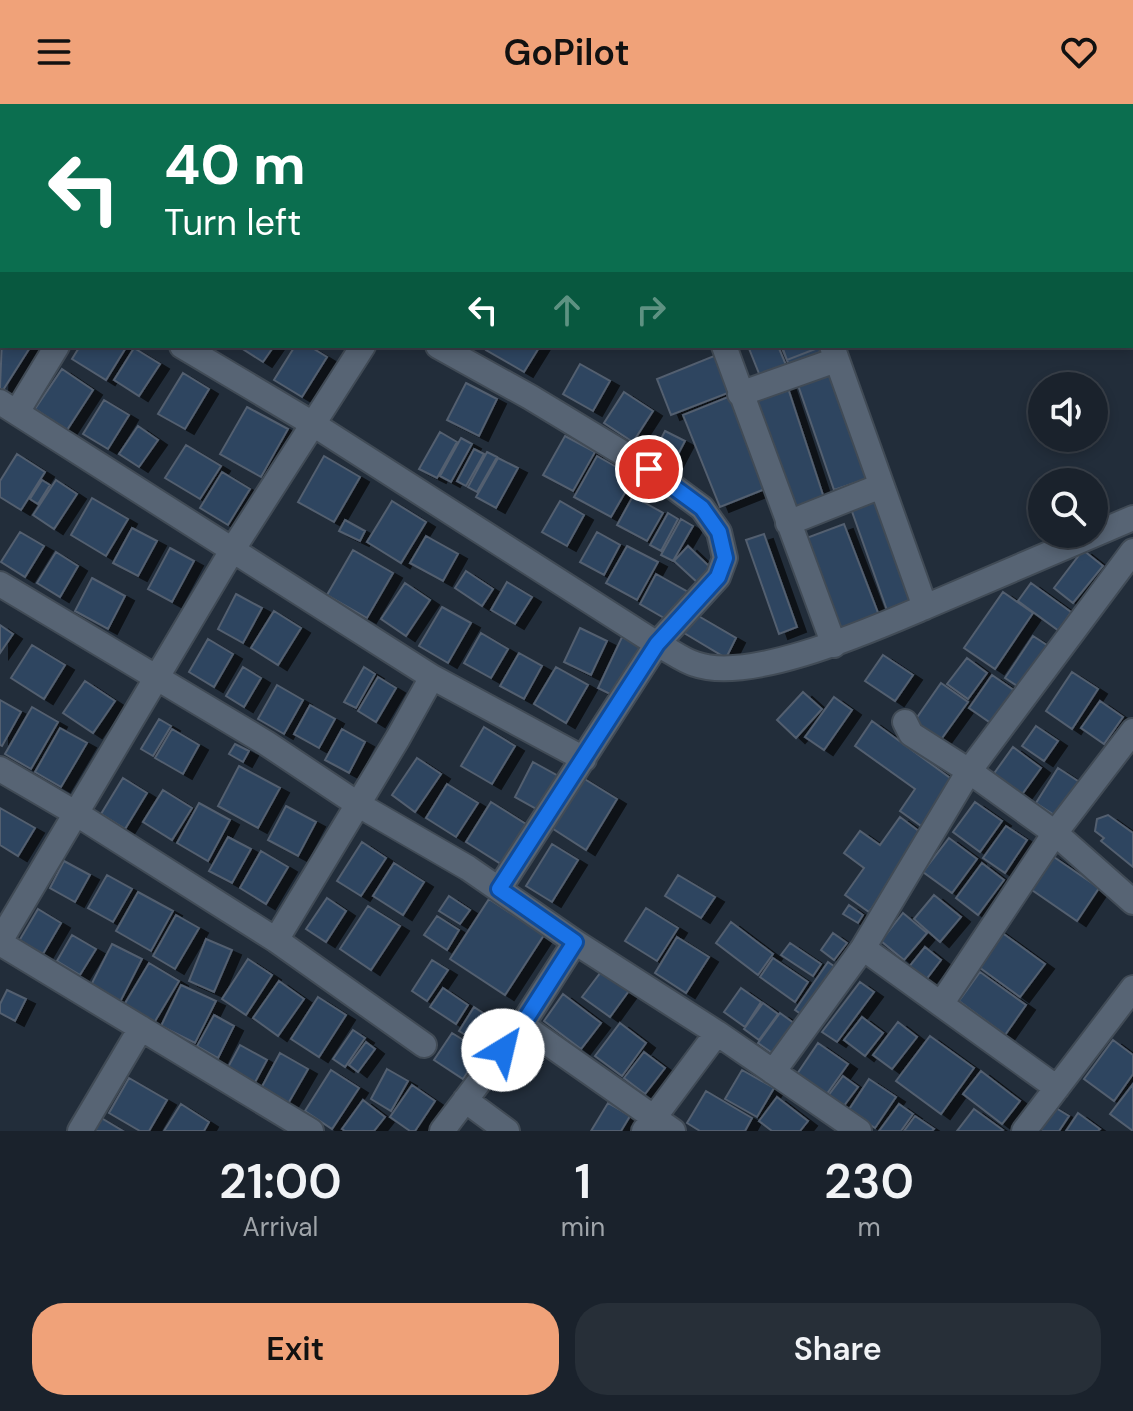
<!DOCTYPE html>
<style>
:root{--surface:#1a222c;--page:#272f38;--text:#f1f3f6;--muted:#9fa4a9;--line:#383f48;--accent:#f0a279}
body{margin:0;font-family:"DM Sans",sans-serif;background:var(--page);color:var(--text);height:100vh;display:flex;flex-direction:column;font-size:30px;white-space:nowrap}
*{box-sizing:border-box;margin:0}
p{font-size:26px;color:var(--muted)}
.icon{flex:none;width:44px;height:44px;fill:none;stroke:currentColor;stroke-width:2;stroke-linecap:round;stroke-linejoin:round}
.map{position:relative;height:1027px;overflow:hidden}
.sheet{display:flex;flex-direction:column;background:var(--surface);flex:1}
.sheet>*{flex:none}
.banner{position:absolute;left:0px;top:0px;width:1134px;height:244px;box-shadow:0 4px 12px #0003,0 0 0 2px var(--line);background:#0b6e4f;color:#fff;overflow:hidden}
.tools{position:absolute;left:1028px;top:268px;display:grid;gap:16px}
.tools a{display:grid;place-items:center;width:80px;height:80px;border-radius:50%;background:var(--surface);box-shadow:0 4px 12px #0003,0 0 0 2px var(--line);font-size:40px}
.pin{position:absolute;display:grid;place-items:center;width:68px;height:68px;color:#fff;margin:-34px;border:4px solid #fff;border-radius:50%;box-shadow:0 2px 8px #0007}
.me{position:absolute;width:88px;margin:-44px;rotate:36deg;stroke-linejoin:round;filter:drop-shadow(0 0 6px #0008)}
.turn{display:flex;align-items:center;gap:28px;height:168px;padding:0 32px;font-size:36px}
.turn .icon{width:104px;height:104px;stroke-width:2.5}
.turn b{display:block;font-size:56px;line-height:68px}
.lanes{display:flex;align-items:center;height:76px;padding:0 32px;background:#0003;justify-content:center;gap:40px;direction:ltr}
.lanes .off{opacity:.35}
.eta{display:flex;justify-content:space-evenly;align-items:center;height:136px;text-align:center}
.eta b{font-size:48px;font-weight:600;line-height:56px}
.primary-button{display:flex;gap:16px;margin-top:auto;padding:16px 32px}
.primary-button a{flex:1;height:92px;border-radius:32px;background:var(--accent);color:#111;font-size:32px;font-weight:600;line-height:92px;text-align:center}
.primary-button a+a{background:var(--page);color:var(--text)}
header{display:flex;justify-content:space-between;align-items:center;height:104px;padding:0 32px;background:var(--accent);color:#111;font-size:36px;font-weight:600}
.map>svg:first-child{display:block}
</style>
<header><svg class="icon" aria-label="menu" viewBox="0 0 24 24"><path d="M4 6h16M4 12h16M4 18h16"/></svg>GoPilot<svg class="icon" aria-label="heart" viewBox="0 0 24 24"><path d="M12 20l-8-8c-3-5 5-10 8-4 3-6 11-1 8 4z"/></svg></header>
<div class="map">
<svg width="1133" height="1027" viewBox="0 0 1133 1027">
<defs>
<filter id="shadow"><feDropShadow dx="9" dy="5" stdDeviation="0" flood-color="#0009"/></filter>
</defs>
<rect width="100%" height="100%" fill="#222d3a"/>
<path fill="#2e4560" stroke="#535f6f" stroke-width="2" filter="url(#shadow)" d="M2,235V242H31L3,286L0,284Z
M80,242H127L106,276L72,255Z
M238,242H274L263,258Z
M295,242H309L327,253L302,293L274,276Z
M488,242H540L524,268L486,246Z
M748,242H778L786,261L760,272Z
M781,242H830V244L789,261Z
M782,242H823L787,256Z
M134,244L160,260L139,292L114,276Z
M719,250L733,287L671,311L657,275Z
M580,260L610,277L593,307L563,290Z
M62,265L93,286L67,326L35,305Z
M183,269L209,285L185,325L158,310Z
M833,269L869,374L834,386L798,281Z
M786,278L826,400L791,411L751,290Z
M466,279L497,295L479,332L447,316Z
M624,288L653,307L633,338L604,319Z
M733,291L770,383L720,403L683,311Z
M104,296L129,311L108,345L83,330Z
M247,303L288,325L261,373L220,350Z
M138,322L158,336L139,363L119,350Z
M665,327L685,337L674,358L654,348Z
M440,328L457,338L437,374L419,365Z
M565,332L595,348L573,387L543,371Z
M461,334L472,340L451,378L440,372Z
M186,341L221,362L200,395L165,374Z
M474,345L484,350L466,382L457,377Z
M487,348L497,353L477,388L468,383Z
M17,350L45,368L21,406L0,393V377Z
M324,352L360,373L334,418L298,398Z
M597,352L634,373L611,413L574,393Z
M498,354L518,364L496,404L476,393Z
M222,368L250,385L228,421L200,404Z
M42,376L50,381L38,400L30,395Z
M56,376L77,390L54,425L33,411Z
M880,387L921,501L889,512L849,399Z
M633,392L663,409L647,437L617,421Z
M92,394L128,415L106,452L71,431Z
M392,397L426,418L401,459L367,438Z
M560,397L584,411L567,442L542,428Z
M668,409L678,415L661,447L650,441Z
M681,415L693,422L673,457L661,451Z
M345,416L365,427L360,437L339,427Z
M844,420L880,514L838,531L801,436Z
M132,424L157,437L138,472L113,459Z
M20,428L44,442L25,473L1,458Z
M597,428L620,441L604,471L580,458Z
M764,430L797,523L779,530L746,436Z
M426,432L458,450L443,477L410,459Z
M627,442L658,458L637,496L606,479Z
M688,442L712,465L698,479L674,457Z
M170,444L194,457L172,498L148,485Z
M353,446L393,469L367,514L327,491Z
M1083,446L1103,462L1073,499L1054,484Z
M56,448L78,462L60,493L37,479Z
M466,467L493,485L482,502L455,484Z
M656,470L688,488L671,518L640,500Z
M92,474L125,492L108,525L75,507Z
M507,478L532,493L515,520L491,506Z
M405,479L430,496L406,532L381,515Z
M1031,479L1071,508L1059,527L1018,497Z
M1003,488L1033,509L995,565L964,544Z
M236,490L262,504L243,539L218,525Z
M442,503L471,519L448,559L419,542Z
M274,507L301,524L278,561L251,544Z
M695,510L736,534L726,554L684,529Z
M0,521L13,530L0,549Z
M580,524L607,537L591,571L564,558Z
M481,529L508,545L491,574L464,559Z
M1033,532L1053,545L1025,587L1005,574Z
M622,533L643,543L618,594L598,584Z
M208,535L233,550L214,583L189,568Z
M32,541L65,561L44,595L11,574Z
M519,549L542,562L524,595L500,582Z
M883,551L913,571L895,597L865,577Z
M967,554L987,569L968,595L947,580Z
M243,563L261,574L244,603L226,592Z
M364,563L375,570L356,604L344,598Z
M556,563L588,581L566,619L534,600Z
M1072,568L1098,585L1072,625L1046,607Z
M992,571L1018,589L995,622L969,604Z
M378,573L396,584L376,618L358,607Z
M85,577L115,597L93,629L63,609Z
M941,579L968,598L937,641L911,622Z
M277,581L303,596L284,630L258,615Z
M803,588L822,605L796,634L777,616Z
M834,593L852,606L824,646L805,633Z
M0,596L21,608L2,642L0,641Z
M1100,597L1123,613L1104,640L1081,624Z
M310,601L335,615L319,644L294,630Z
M32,603L58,618L31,665L5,650Z
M159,615L171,622L153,652L141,645Z
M872,617L957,679L924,724L900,707L915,685L855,642Z
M1036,622L1058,637L1044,657L1022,642Z
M484,623L515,642L492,680L461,662Z
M60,624L87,639L61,683L35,668Z
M172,625L199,641L183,670L155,654Z
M342,625L365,638L349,669L325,656Z
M235,640L249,647L243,658L229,650Z
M1013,643L1041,664L1018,696L990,675Z
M417,654L441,670L415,708L392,691Z
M533,658L560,673L542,708L515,693Z
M239,662L280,684L258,724L218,702Z
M1058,664L1084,681L1062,716L1036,699Z
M578,671L617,695L586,746L547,721Z
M123,674L147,689L125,725L101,710Z
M447,680L478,699L456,733L426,714Z
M163,686L192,704L172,736L143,718Z
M491,698L526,720L501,760L466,738Z
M975,698L1002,717L980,748L953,728Z
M199,699L230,716L208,757L177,739Z
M286,702L316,718L298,752L268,736Z
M0,704L35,724L18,752L0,741Z
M1108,711L1133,729V763L1101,737L1104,734L1095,727L1097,715Z
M900,713L924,731L869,808L845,791L864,764L844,749L860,727L880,741Z
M1006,722L1027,736L1005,769L983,754Z
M228,733L251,745L232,779L209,767Z
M949,734L977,755L952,789L923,768Z
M362,738L386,754L361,792L337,777Z
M552,740L578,756L552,798L526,782Z
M261,747L288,763L266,800L240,784Z
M1051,751L1099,784L1077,817L1029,784Z
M64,757L90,771L75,798L50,784Z
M394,759L424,778L403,811L373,792Z
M982,759L1004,776L978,811L956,794Z
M107,771L132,785L113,818L88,804Z
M678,771L715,793L701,814L665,792Z
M138,788L173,807L151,847L116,827Z
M934,791L961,813L940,838L914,815Z
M449,792L470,806L460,820L439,807Z
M327,794L346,807L326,838L306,825Z
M489,795L544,831L505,891L450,855Z
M849,801L863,811L858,819L843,810Z
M368,802L400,822L371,866L340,845Z
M646,804L678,824L657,857L625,837Z
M38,805L61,819L43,850L19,837Z
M903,809L927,829L904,856L881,837Z
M176,811L199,824L175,865L153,852Z
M437,812L459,826L447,846L424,831Z
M731,818L773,850L758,871L716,839Z
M997,825L1045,860L1020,893L972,858Z
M833,829L847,839L834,856L821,846Z
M72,831L96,845L80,871L57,857Z
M677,833L709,853L686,889L655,869Z
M206,835L232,846L214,888L189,877Z
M790,839L821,860L813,872L781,851Z
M112,840L142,855L118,902L88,887Z
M925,843L941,856L925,877L909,863Z
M773,854L808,878L795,898L760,873Z
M248,855L272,871L246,911L222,895Z
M432,856L448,866L427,897L412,887Z
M828,858L841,867L808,915L795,906Z
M149,859L179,877L154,919L124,901Z
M604,864L631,884L610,913L582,893Z
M980,868L1026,901L1005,931L959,897Z
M279,877L304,895L278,932L253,914Z
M860,878L874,888L837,938L822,928Z
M181,881L216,897L195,939L161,922Z
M443,884L468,901L456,920L430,903Z
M741,884L761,898L745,923L724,908Z
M7,886L26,895L15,917L0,909V900Z
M563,890L601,919L581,945L544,917Z
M318,893L346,911L319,953L291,935Z
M763,899L778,910L759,936L744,925Z
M474,903L500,920L485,943L459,927Z
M780,909L802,925L781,955L758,939Z
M214,911L234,922L218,954L197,942Z
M862,913L883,929L865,952L844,936Z
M898,918L917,933L892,965L873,951Z
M620,919L646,939L622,972L595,952Z
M353,926L365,934L345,963L333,955Z
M452,929L481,947L463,975L434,956Z
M930,932L974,964L941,1010L896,977Z
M1113,936L1133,951V970L1114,997L1084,975Z
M366,938L375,945L358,968L349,961Z
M818,939L848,960L826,991L797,970Z
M240,941L267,956L253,982L226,967Z
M644,948L665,964L645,990L624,974Z
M280,949L308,965L285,1005L258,990Z
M387,965L408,977L391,1007L371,995Z
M331,966L359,984L332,1025L305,1007Z
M742,966L774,984L757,1013L725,995Z
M981,967L1020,997L1002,1020L963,990Z
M843,972L858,983L843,1003L828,992Z
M129,974L167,996L149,1027H140L109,1009Z
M869,975L896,993L875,1024L848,1007Z
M1133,980V1027L1110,1010Z
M412,981L435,997L415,1027H410L390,1013Z
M706,987L752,1014L745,1027H700L687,1019Z
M777,993L808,1017L800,1027H772L759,1017Z
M363,996L385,1013L374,1027H345L342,1025Z
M608,999L630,1012L621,1027H591Z
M181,1000L209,1018L204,1027H164Z
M899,1000L913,1010L901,1027H879Z
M1051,1001L1069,1012L1059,1027H1033Z
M974,1005L1003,1026L1002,1027H957Z
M1078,1009L1100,1025L1098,1027H1066Z
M98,1012L123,1027H89Z
M915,1012L934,1025L932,1027H904Z"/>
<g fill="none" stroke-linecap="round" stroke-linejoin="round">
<g stroke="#414b56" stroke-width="28">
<path id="minor" d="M84,0V2
M371,0L372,2
M635,0L636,2
M757,0L758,2
M0,135L2,137
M182,242L313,320L657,540L499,785
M438,242L530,293L649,365L702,404L719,428L725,454L718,473L657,540C670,546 682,556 695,560C750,580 873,525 925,503
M724,242L834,541
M832,242L925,503L1133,414
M740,290L836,256
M0,298L432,573L398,634L276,836
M17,308L57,242
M788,419L881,382
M0,480L266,639L359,701L468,764L575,838L522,921L442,1027
M432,573L584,655
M1133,627L1055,729L1133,798
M0,665L77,710L276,836L424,941
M0,837L233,445L363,242
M575,838L717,929
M0,839L311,1027
M863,844L1057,984
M941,900L1055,729L969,667L1133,447
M522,921L673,1027
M773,968L863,844L969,667L911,630L905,618
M465,996L507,1027
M80,1027L141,924
M644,1027L717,929L859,1027
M1024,1027L1133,884"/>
</g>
<use href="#minor" stroke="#576474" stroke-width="24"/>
</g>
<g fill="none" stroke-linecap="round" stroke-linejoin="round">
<g stroke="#114b97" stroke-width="20">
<path id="route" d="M503,946L522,921L575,838L499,785L657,540L718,473L725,454L719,428L702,404L649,365"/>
</g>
<use href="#route" stroke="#1a73e8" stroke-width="14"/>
</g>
</svg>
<div class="tools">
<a><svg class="icon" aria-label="sound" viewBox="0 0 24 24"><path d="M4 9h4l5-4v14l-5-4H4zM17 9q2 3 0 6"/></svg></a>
<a><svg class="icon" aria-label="search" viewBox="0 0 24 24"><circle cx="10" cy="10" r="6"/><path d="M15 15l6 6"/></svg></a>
</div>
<div class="pin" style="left:649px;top:365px;background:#d93025"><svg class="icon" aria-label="arrive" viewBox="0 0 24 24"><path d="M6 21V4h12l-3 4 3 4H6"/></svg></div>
<svg class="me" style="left:503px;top:946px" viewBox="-20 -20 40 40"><circle r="19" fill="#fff"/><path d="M0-13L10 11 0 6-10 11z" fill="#1a73e8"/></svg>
<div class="banner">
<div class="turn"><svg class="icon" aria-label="left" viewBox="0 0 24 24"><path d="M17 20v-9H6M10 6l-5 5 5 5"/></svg><div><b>40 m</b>Turn left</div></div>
<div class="lanes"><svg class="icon" aria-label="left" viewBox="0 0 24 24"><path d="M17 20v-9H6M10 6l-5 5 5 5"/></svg><svg class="icon off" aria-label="ahead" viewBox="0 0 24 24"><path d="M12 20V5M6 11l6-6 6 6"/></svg><svg class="icon off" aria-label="right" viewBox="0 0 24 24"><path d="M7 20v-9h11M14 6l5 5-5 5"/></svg></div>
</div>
</div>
<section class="sheet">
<div class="eta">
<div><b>21:00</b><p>Arrival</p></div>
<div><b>1</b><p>min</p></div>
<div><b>230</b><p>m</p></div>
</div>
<div class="primary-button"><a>Exit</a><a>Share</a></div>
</section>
